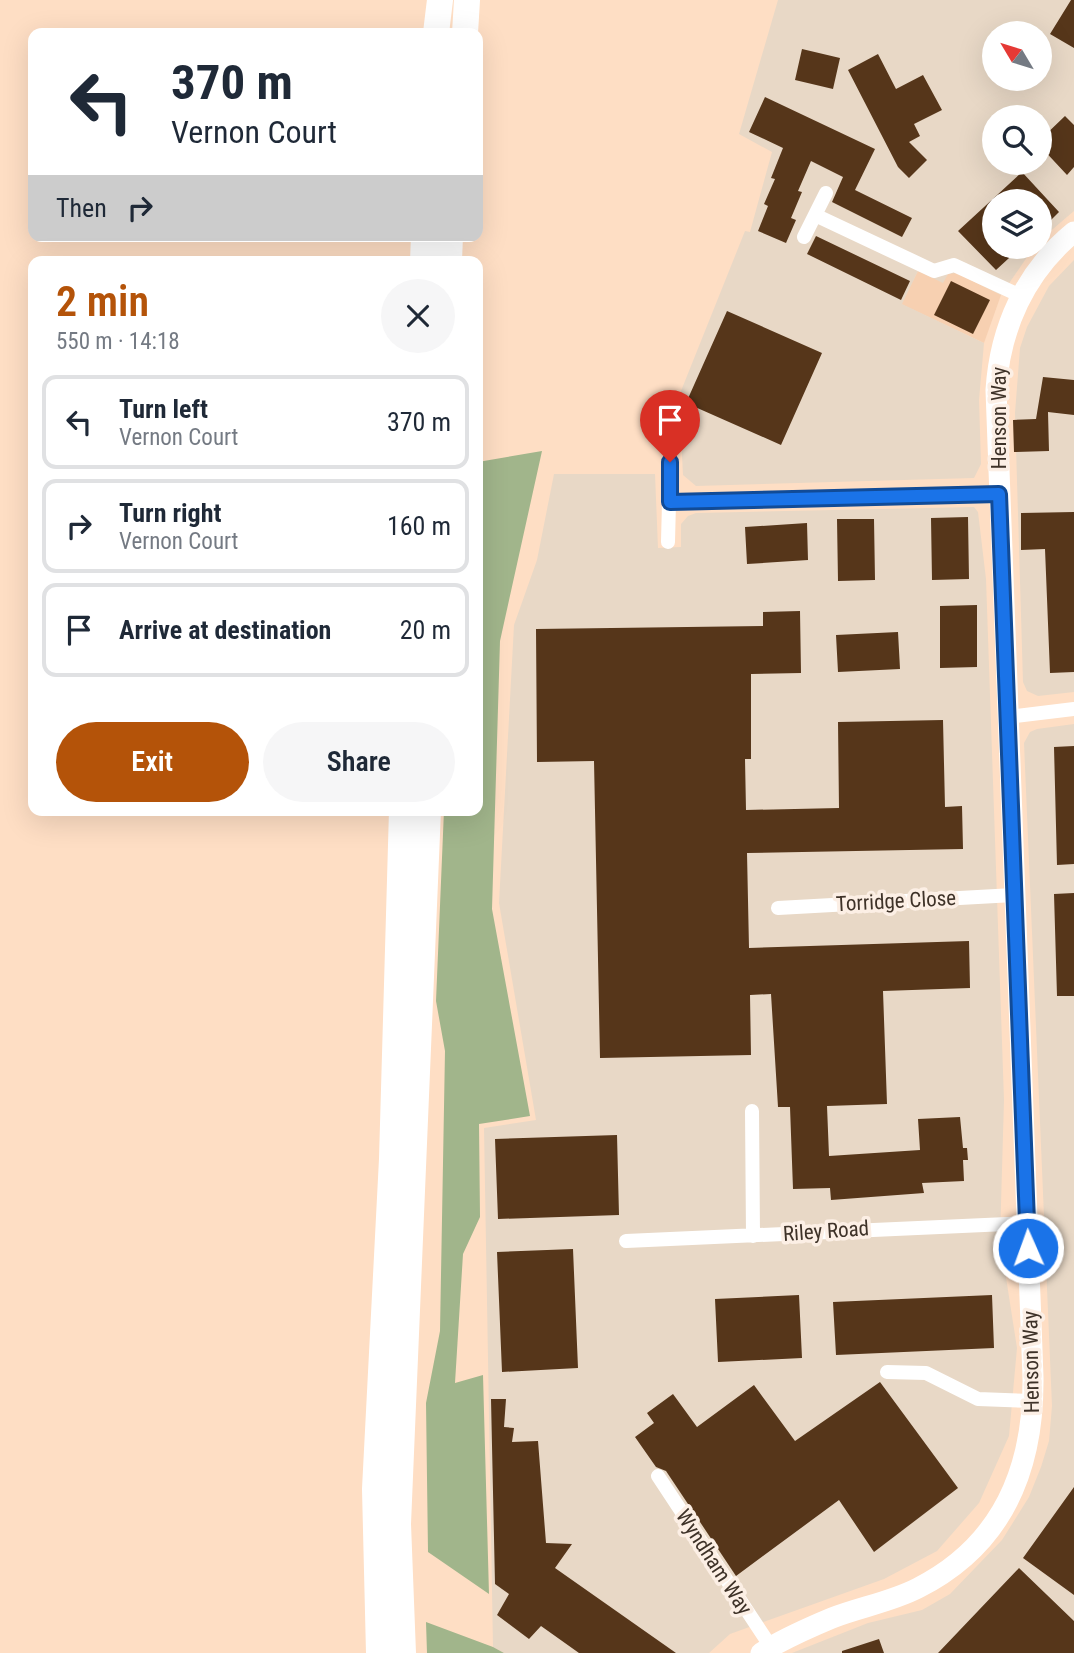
<!DOCTYPE html>
<meta charset="utf-8">
<style>
:root{--surface:#fff;--page:#f6f6f7;--text:#1f2937;--muted:#747a83;--line:#e0e1e3;--accent:#b45309}
body{margin:0;font-family:"Roboto Condensed",sans-serif;background:var(--page);color:var(--text);height:100vh;display:flex;flex-direction:column;font-size:26px;white-space:nowrap}
*{box-sizing:border-box;margin:0}
p{font-size:23px;color:var(--muted)}
.icon{flex:none;width:38px;height:38px;fill:none;stroke:currentColor;stroke-width:2;stroke-linecap:round;stroke-linejoin:round}
.map{position:relative;flex:1;overflow:hidden}
.drawer{position:absolute;left:28px;top:256px;width:455px;height:560px;display:flex;flex-direction:column;background:var(--surface);border-radius:14px;box-shadow:0 7px 28px #0002}
.drawer>*{flex:none}
.hud{position:absolute;left:28px;top:28px;width:455px;height:214px;border-radius:14px;box-shadow:0 7px 28px #0002;background:#fff;color:var(--text);overflow:hidden}
.needle{width:46px;rotate:308deg}
.buttons{position:absolute;left:982px;top:21px;display:grid;gap:14px}
.buttons a{display:grid;place-items:center;width:70px;height:70px;border-radius:50%;background:var(--surface);box-shadow:0 7px 28px #0002;font-size:35px}
.pin{position:absolute;display:grid;place-items:center;width:60px;height:60px;color:#fff;margin:-72px -30px;border-radius:50% 50% 50% 0;rotate:-45deg;box-shadow:0 0 7px #0007}
.pin .icon{rotate:45deg}
.me{position:absolute;width:77px;margin:-38px;rotate:358deg;stroke-linejoin:round;filter:drop-shadow(0 0 5px #0008)}
.turn{display:flex;align-items:center;gap:24px;height:147px;padding:0 28px;font-size:32px}
.turn .icon{width:91px;height:91px;stroke-width:2.5}
.turn b{display:block;font-size:49px;line-height:60px}
.then{display:flex;align-items:center;height:66px;padding:0 28px;background:#0003;gap:14px;font-size:26px}
.round{display:grid;place-items:center;flex:none;width:74px;height:74px;border-radius:37px;background:var(--page)}
.summary{display:flex;align-items:center;justify-content:space-between;height:119px;padding:0 28px}
h1{font-size:42px;font-weight:600;line-height:52px;color:var(--accent)}
.button{display:flex;gap:14px;margin-top:auto;padding:14px 28px}
.button a{flex:1;height:80px;border-radius:42px;background:var(--accent);color:#fff;font-size:28px;font-weight:600;line-height:80px;text-align:center}
.button a+a{background:var(--page);color:var(--text)}
ul{padding:0;list-style:none}
li{display:flex;align-items:center;gap:21px;height:94px;margin:0 14px 10px;padding:0 14px;border:4px solid var(--line);border-radius:14px}
li div{flex:1}
li b{display:block;font-size:26px}
li em{font-style:normal}
.map>svg:first-child{display:block}
</style>
<div class="map">
<svg width="1074" height="1653" viewBox="0 0 1074 1653">
<rect width="100%" height="100%" fill="#fedec4"/>
<path fill="#f7d0b1" d="M918,271L957,273L1001,295L984,343L901,304Z"/>
<path fill="#e8d8c6" fill-rule="evenodd" d="M778,0H1074V211L1040,240V201H994V247H1034L1001,295L957,273L948,274L943,283L918,271L902,304L984,343L979,400L981,464L974,478L696,486L683,475L679,396L745,231L750,232L772,152L739,134ZM994,33H1040V79H994ZM994,117H1040V163H994Z
M1074,260V692L1038,696L1027,691L1023,682L1015,413L1020,348L1027,327L1049,286Z
M554,474H655L658,548L681,547V524L688,516L696,513L974,507L978,512L986,579L1004,1100L1000,1239L1017,1348L1009,1436L979,1503L937,1551L884,1579L730,1634L709,1653H504L493,1647L484,1128L536,1120L499,903L514,625L537,560Z
M1074,724V1653H792L868,1623L922,1610L950,1594L1002,1540L1029,1497L1041,1467L1049,1441L1052,1406L1024,743L1030,732L1037,729Z"/>
<path fill="#a1b58b" d="M542,451L500,641L492,909L530,1116L479,1124L480,1217L463,1254L455,1383L483,1375L489,1594L428,1552L426,1403L440,1331L445,1051L436,1001L444,810H478V462Z
M426,1622L493,1647L504,1653H427Z"/>
<path fill="#56361a" d="M1071,0H1074V48L1050,34Z
M802,49L840,58L833,89L795,80Z
M878,54L896,89L923,75L942,110L914,124L920,136L909,142L927,160L909,178L898,167L848,70Z
M765,97L875,149L855,190L912,218L902,237L832,202L843,177L811,161L798,191L802,192L791,218L796,220L786,243L758,231L768,206L764,204L775,179L771,178L783,148L749,132Z
M1065,116L1074,125V167L1067,175L1040,146V140Z
M1022,172L1059,212L1040,231V201H994V247H1021L996,270L958,231Z
M816,236L910,281L901,300L807,254Z
M951,281L990,300L973,334L934,315Z
M727,311L822,353L781,445L686,403Z
M1043,377L1074,380V415L1048,412L1049,451L1014,452L1013,420L1036,419Z
M1074,512V672L1050,673L1045,549L1021,550V513Z
M968,517L969,579L932,580L931,518Z
M837,519H874L875,580L838,581Z
M807,523L808,560L747,564L745,527Z
M977,605V667L940,668V606Z
M800,611L801,673L751,674V759H745L746,810L839,808L838,722L943,720L945,807L962,806L963,849L747,853L749,948L969,941L970,988L883,991L887,1104L827,1106L829,1156L920,1150L918,1119L960,1117L963,1148H967L968,1160H963L964,1181L922,1183L924,1193L831,1200L830,1188L793,1189L790,1107H778L771,994L750,995L751,1055L600,1058L594,761L537,762L536,629L763,626V612Z
M898,632L900,669L838,672L836,635Z
M1074,746V864L1057,865L1054,747Z
M1074,893V996H1057L1054,894Z
M617,1135L619,1215L498,1219L495,1139Z
M573,1249L578,1368L502,1372L497,1252Z
M799,1295L802,1358L718,1362L715,1299Z
M992,1295L994,1348L836,1355L833,1302Z
M880,1382L958,1488L874,1552L839,1500L736,1576L666,1471L656,1467L635,1437L654,1423L647,1413L673,1394L697,1427L754,1385L795,1441Z
M491,1399H506L504,1427L514,1428L512,1442L538,1441L546,1543L572,1544L555,1568L676,1653H579L541,1626L529,1639L497,1615L509,1594L495,1584Z
M1074,1487V1595L1023,1558Z
M1019,1568L1074,1621V1653H938Z
M879,1639L884,1653H842V1651Z"/>
<g fill="none" stroke-linecap="round" stroke-linejoin="round">
<path stroke="#fff" stroke-width="14" d="M815,215L934,271L954,265L1021,296
M804,237L826,193
M670,502L999,494
M668,542L670,462
M1008,717L1074,709
M778,908L1014,895
M752,1111L753,1236
M626,1241L1027,1223
M887,1372L926,1373L978,1399L1033,1401
M658,1476L771,1647"/>
<path stroke="#fff" stroke-width="21" d="M761,1653C783,1639 808,1628 832,1618C860,1607 891,1602 918,1588C1003,1545 1034,1468 1033,1377L996,390C1000,328 1025,272 1074,232"/>
<path stroke="#fff" stroke-width="26" d="M436,33L440,0
M465,33L467,0
M423,261L424,236
M449,261L450,236
M379,1653L375,1489L392,1159L402,810
M403,1653L398,1524L428,810"/>
</g>
<g fill="none" stroke-linecap="round" stroke-linejoin="round">
<g stroke="#114b97" stroke-width="18">
<path id="route" d="M670,462V502L999,494L1028,1248"/>
</g>
<use href="#route" stroke="#1a73e8" stroke-width="12"/>
</g>
<g text-anchor="middle" stroke-width="7" stroke-linejoin="round" paint-order="stroke">
<g font-size="21" fill="#3e3228" stroke="#fcefe5">
<text transform="translate(999 418) rotate(-90)" y="7">Henson Way</text>
<text transform="translate(896 901) rotate(-3)" y="7">Torridge Close</text>
<text transform="translate(826 1231) rotate(-4)" y="7">Riley Road</text>
<text transform="translate(1031 1362) rotate(-91)" y="7">Henson Way</text>
<text transform="translate(714 1562) rotate(57)" y="7">Wyndham Way</text>
</g>
</g>
</svg>
<div class="buttons">
<a><svg class="needle" viewBox="-14 -14 28 28"><path d="M0-13l5 13h-10z" fill="#e53935"/><path d="M0 13l5-13h-10z" fill="#747a83"/></svg></a>
<a><svg class="icon" aria-label="search" viewBox="0 0 24 24"><circle cx="10" cy="10" r="6"/><path d="M15 15l6 6"/></svg></a>
<a><svg class="icon" aria-label="layers" viewBox="0 0 24 24"><path d="M12 4l9 5-9 5-9-5zM3 14l9 5 9-5"/></svg></a>
</div>
<div class="pin" style="left:670px;top:462px;background:#d93025"><svg class="icon" aria-label="arrive" viewBox="0 0 24 24"><path d="M6 21V4h12l-3 4 3 4H6"/></svg></div>
<svg class="me" style="left:1028px;top:1248px" viewBox="-20 -20 40 40"><circle r="17" fill="#1a73e8" stroke="#fff" stroke-width="3"/><path d="M0-11L8 9 0 5-8 9z" fill="#fff"/></svg>
<div class="hud">
<div class="turn"><svg class="icon" aria-label="left" viewBox="0 0 24 24"><path d="M17 20v-9H6M10 6l-5 5 5 5"/></svg><div><b>370 m</b>Vernon Court</div></div>
<div class="then">Then<svg class="icon" aria-label="right" viewBox="0 0 24 24"><path d="M7 20v-9h11M14 6l5 5-5 5"/></svg></div>
</div>
<section class="drawer">
<div class="summary"><div><h1>2 min</h1><p>550 m · 14:18</p></div><a class="round"><svg class="icon" aria-label="close" viewBox="0 0 24 24"><path d="M6 6l12 12M18 6L6 18"/></svg></a></div>
<ul>
<li><svg class="icon" aria-label="left" viewBox="0 0 24 24"><path d="M17 20v-9H6M10 6l-5 5 5 5"/></svg><div><b>Turn left</b><p>Vernon Court</p></div><em>370 m</em></li>
<li><svg class="icon" aria-label="right" viewBox="0 0 24 24"><path d="M7 20v-9h11M14 6l5 5-5 5"/></svg><div><b>Turn right</b><p>Vernon Court</p></div><em>160 m</em></li>
<li><svg class="icon" aria-label="arrive" viewBox="0 0 24 24"><path d="M6 21V4h12l-3 4 3 4H6"/></svg><div><b>Arrive at destination</b></div><em>20 m</em></li>
</ul>
<div class="button"><a>Exit</a><a>Share</a></div>
</section>
</div>
